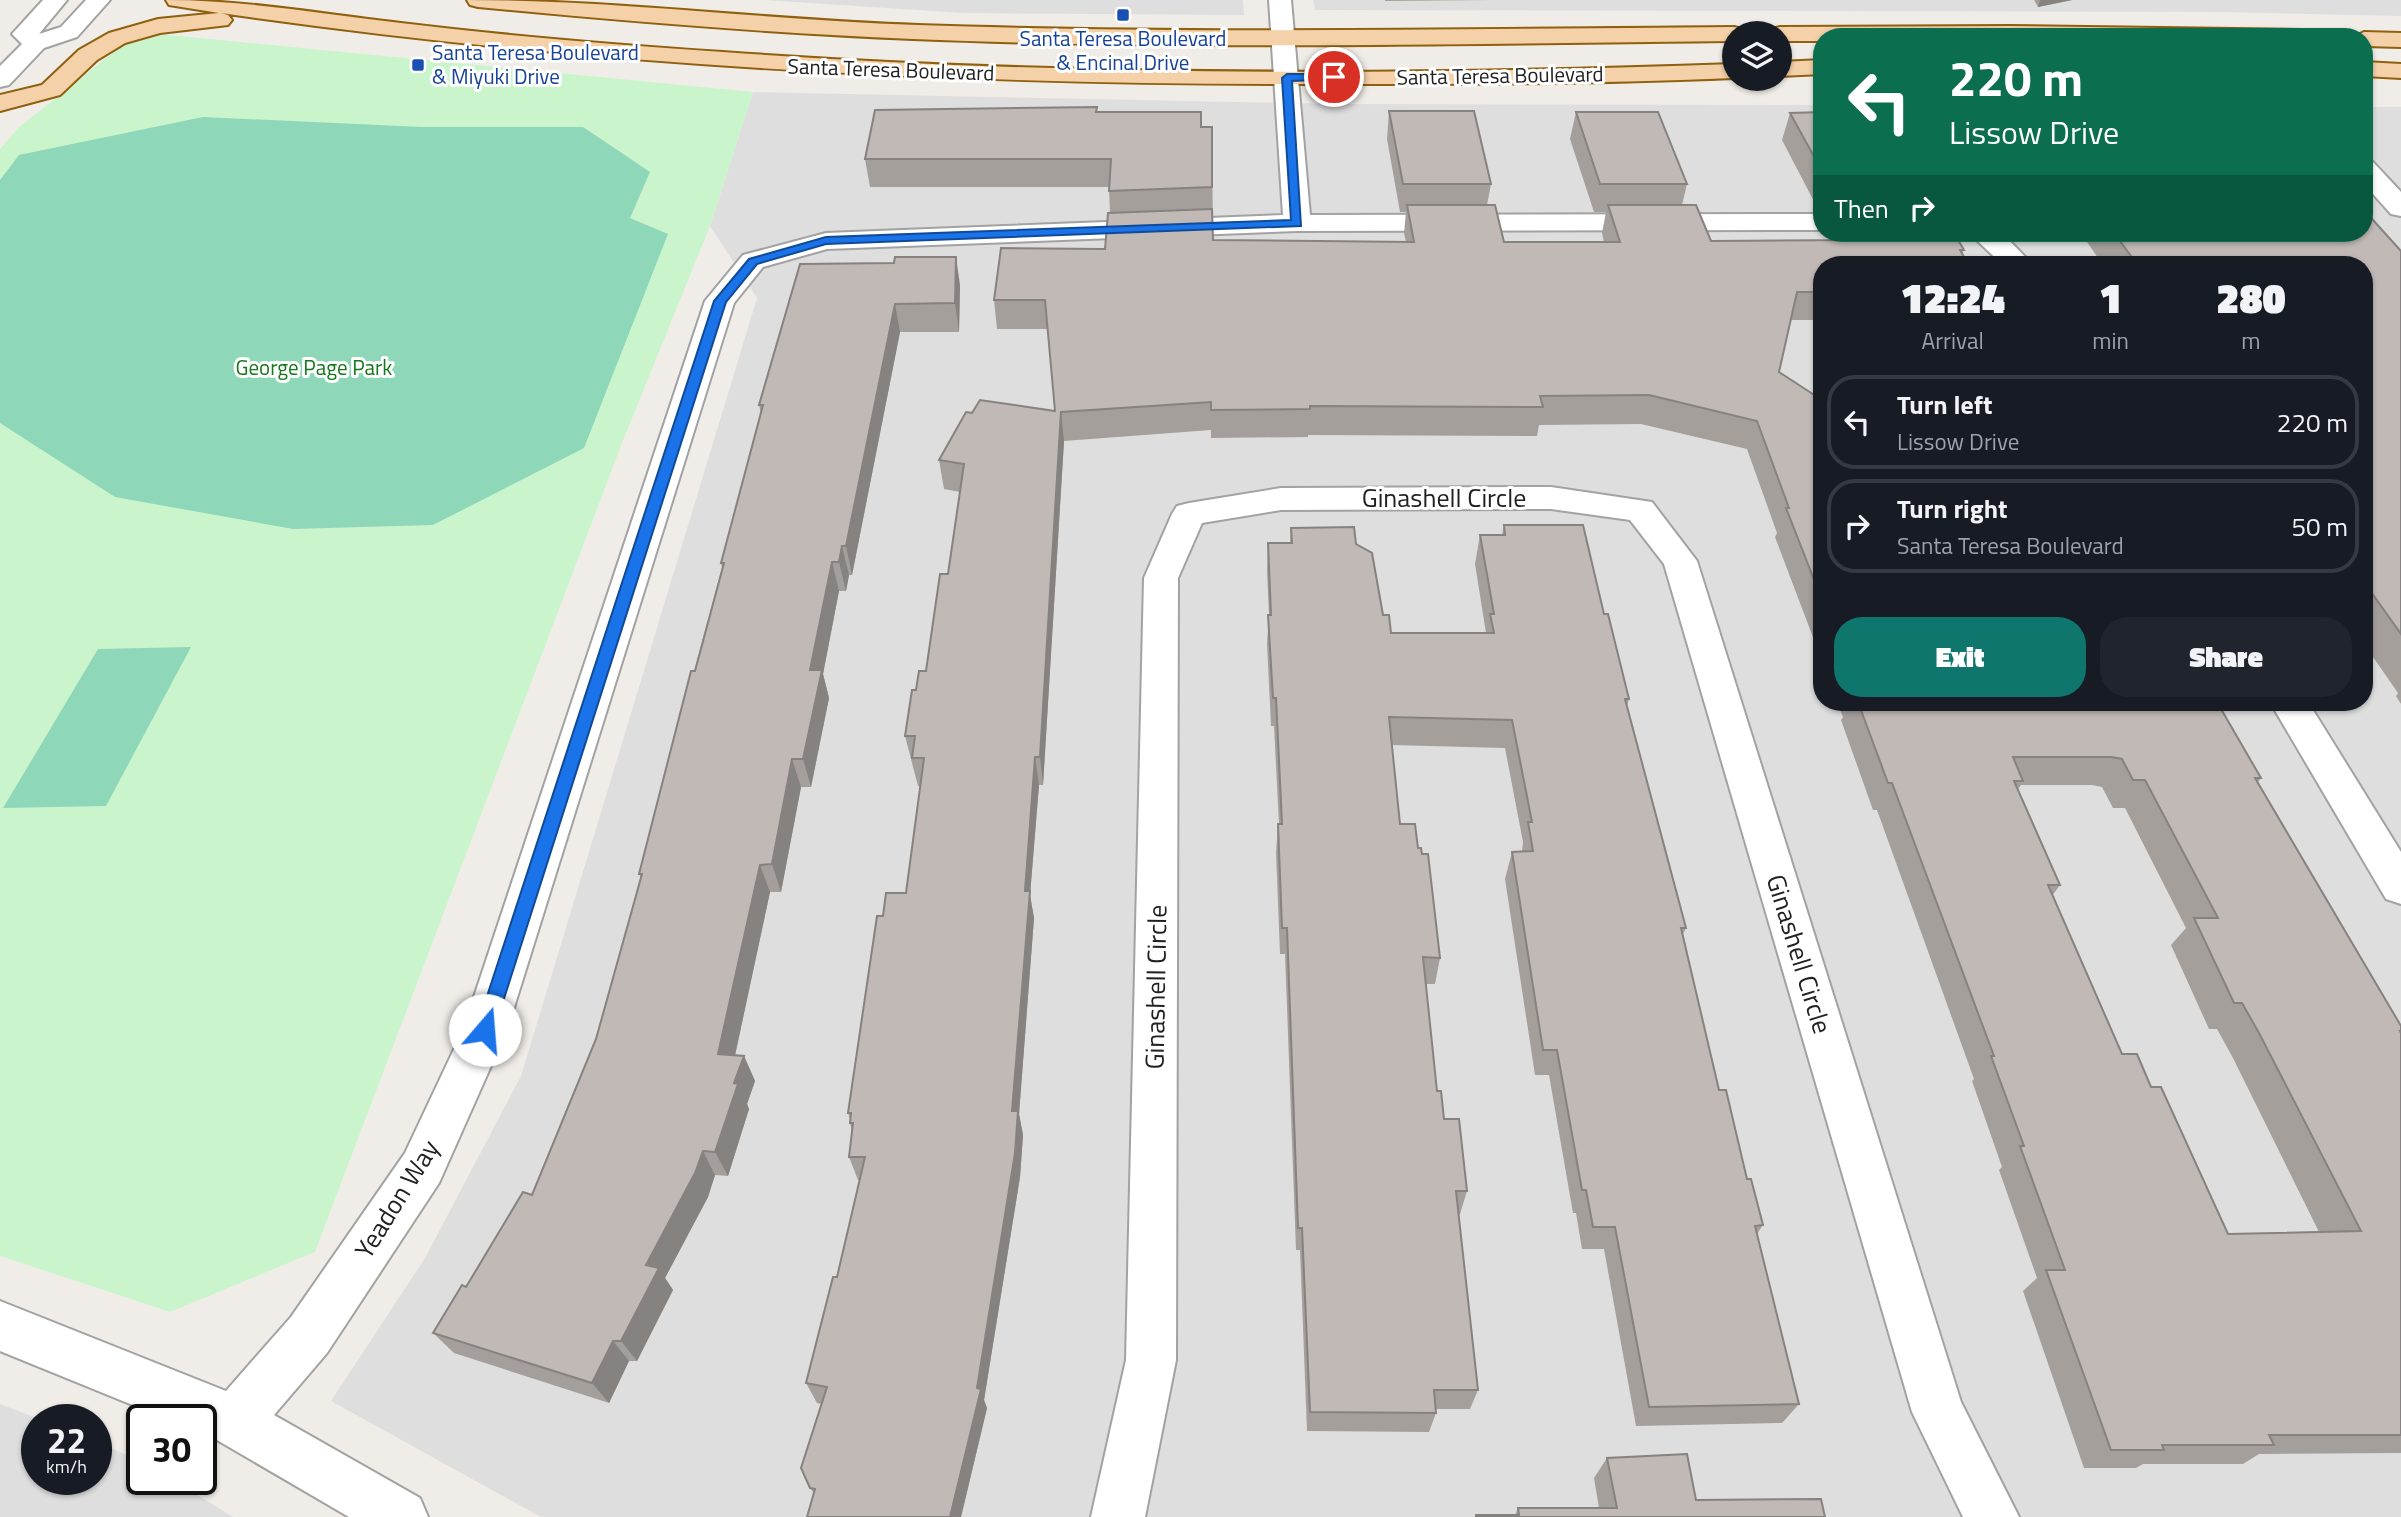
<!DOCTYPE html>
<style>
:root{--surface:#171b24;--page:#20242c;--text:#f1f3f6;--muted:#9ea1a6;--line:#363941;--accent:#0f766e}
body{margin:0;font-family:"Titillium Web",sans-serif;background:var(--page);color:var(--text);height:100vh;display:flex;flex-direction:column;font-size:26px;white-space:nowrap}
*{box-sizing:border-box;margin:0}
p{font-size:23px;color:var(--muted)}
.icon{flex:none;width:38px;height:38px;fill:none;stroke:currentColor;stroke-width:2;stroke-linecap:round;stroke-linejoin:round}
.map{position:relative;flex:1;overflow:hidden}
.side{position:absolute;left:1813px;top:256px;width:560px;height:455px;display:flex;flex-direction:column;background:var(--surface);border-radius:28px;box-shadow:0 2px 5px #0004}
.side>*{flex:none}
.top-card{position:absolute;left:1813px;top:28px;width:560px;height:214px;border-radius:28px;box-shadow:0 2px 5px #0004;background:#0b6e4f;color:#fff;overflow:hidden}
.fabs{position:absolute;left:1722px;top:21px;display:grid;gap:14px}
.fabs a{display:grid;place-items:center;width:70px;height:70px;border-radius:50%;background:var(--surface);box-shadow:0 2px 5px #0004;font-size:35px}
.speed{position:absolute;left:21px;top:1404px;display:flex;gap:14px;font-size:35px;font-weight:700;text-align:center}
.speed>*{display:grid;place-content:center;width:91px;height:91px;border-radius:50%;background:var(--surface);box-shadow:0 2px 5px #0004;line-height:1}
.speed small{font-size:18px;font-weight:400}
.speed .limit{border:4px solid #111;border-radius:10px;background:#fff;color:#111}
.pin{position:absolute;display:grid;place-items:center;width:60px;height:60px;color:#fff;margin:-30px;border:4px solid #fff;border-radius:50%;box-shadow:0 2px 7px #0007}
.me{position:absolute;width:77px;margin:-38px;rotate:18deg;stroke-linejoin:round;filter:drop-shadow(0 0 5px #0008)}
.turn{display:flex;align-items:center;gap:24px;height:147px;padding:0 21px;font-size:32px}
.turn .icon{width:91px;height:91px;stroke-width:2.5}
.turn b{display:block;font-size:49px;line-height:60px}
.then{display:flex;align-items:center;height:66px;padding:0 21px;background:#0003;gap:14px;font-size:26px}
.eta{display:flex;justify-content:space-evenly;align-items:center;height:119px;text-align:center}
.eta b{font-size:42px;font-weight:800;line-height:49px}
.action{display:flex;gap:14px;margin-top:auto;padding:14px 21px}
.action a{flex:1;height:80px;border-radius:28px;background:var(--accent);color:#fff;font-size:28px;font-weight:800;line-height:80px;text-align:center}
.action a+a{background:var(--page);color:var(--text)}
ul{padding:0;list-style:none}
li{display:flex;align-items:center;gap:21px;height:94px;margin:0 14px 10px;padding:0 7px;border:4px solid var(--line);border-radius:28px}
li div{flex:1}
li b{display:block;font-size:26px}
li em{font-style:normal}
.map>svg:first-child{display:block}
</style>
<div class="map">
<svg width="2401" height="1517" viewBox="0 0 2401 1517">
<rect width="100%" height="100%" fill="#f0ede8"/>
<path fill="#dfdede" fill-rule="evenodd" d="M764,0H1243L1244,15L963,13Z
M1313,0H2401V16L2225,12L1315,10Z
M753,92L1338,104L1822,105V233H2364V107H2401V1517H541L331,1401L425,1258L521,1076L757,298L710,226ZM1822,264H2364V702H1822Z
M0,1404L39,1419L37,1479H96V1442L142,1461V1479H172L233,1517H0Z"/>
<path fill="#caf5cc" d="M139,32L753,92L710,226L622,443L315,1252L170,1312L0,1256V149L18,128Z"/>
<path fill="#8ed7b9" d="M203,117L422,127H583L650,172L630,218L668,234L584,448L433,525L293,529L115,497L0,423V180L19,155Z
M191,647L106,806L3,808L98,649Z"/>
<g fill="none" stroke-linecap="round" stroke-linejoin="round">
<g stroke="#a2a2a2" stroke-width="4">
<path id="minor" d="M43,0H67L39,34L61,27L86,0H110L77,37L44,48L9,85L0,87V66L22,44L12,34Z
M1269,0H1291L1310,215L1822,214V230L1297,231L827,249L763,267L734,303L507,1030L439,1183L327,1353L274,1415L420,1498L428,1517H349L217,1440L201,1433V1419H167L0,1351V1301L226,1391L291,1317L405,1153L463,1030L705,301L743,255L826,233L1283,215Z
M2364,160L2373,162L2401,192V216L2391,214L2364,184Z
M1969,233H2002L2032,264H2002Z
M1551,487L1652,502L1697,561L1961,1402L2019,1517H1963L1912,1412L1664,564L1630,520L1551,509L1281,510L1202,523L1178,578L1176,1360L1145,1517H1091L1126,1360L1144,578L1172,514L1177,506L1189,503L1281,488Z
M2270,702H2308L2401,852V904L2386,899Z"/>
</g>
<g stroke="#8f600e" stroke-width="4">
<path id="major" d="M166,0C245,0 322,14 401,23C508,36 616,45 723,52C1059,76 1398,76 1734,64V78C1597,84 1460,84 1323,84C954,85 587,66 221,13L228,15L232,20L228,25L160,33L125,43L97,60L60,95L0,111V95L42,85L79,50L109,33L158,19L219,13L169,5Z
M467,0C617,0 767,20 918,25C1190,34 1462,29 1734,27L1742,29L1745,33H1734V41C1460,44 1186,50 913,39C767,33 623,21 478,7L470,5Z
M2011,26L2302,30L2310,32L2314,37H1822V41H1780V33H1769L1772,29L1780,27Z
M2364,32L2401,33V47L2364,46V37H2354Z
M1822,60V74L1780,76V62Z
M2364,62L2401,64V78L2364,76Z"/>
</g>
<use href="#minor" fill="#fff" fill-rule="evenodd"/>
<use href="#major" fill="#f4d1a9" fill-rule="evenodd"/>
</g>
<path fill="#a59f9c" fill-rule="evenodd" d="M1385,0H1491L1385,1Z
M2034,0H2072L2038,7Z
M1389,111L1491,184L1487,205L1504,242H1604L1602,233L1606,212H1594L1570,139L1576,112L1687,184L1682,205L1711,241L1834,240L1830,233H1954L1964,250L1962,254L1822,264V320H1791L1779,372L1822,400V661L1775,537L1777,533L1747,449L1641,424L1539,425L1537,436L1308,435V437L1211,438V430L1064,441L1043,785H1039L1030,895L1034,918L1019,1114L1023,1135L1020,1177L984,1400L987,1408L961,1517H807L814,1493L810,1488L822,1404L817,1403L806,1383L837,1277L860,1180H858L849,1157L852,1131L850,1123V1119L848,1113L883,916L906,893L920,786H918L905,736L916,690L926,671L948,574L960,492L944,489L939,460L972,413L1055,411L1048,329H997L994,300L1105,249L1110,213L1109,187H870L865,159L1097,112L1201,127H1212L1213,240L1406,242L1404,233L1406,212H1400L1387,139Z
M1822,112V212L1819,211L1782,140L1790,113Z
M2081,233H2364L2401,251V704L2396,696L2398,693L2364,644V264H2102Z
M800,264L960,285L959,332H900L852,575H849L846,591H839L823,674L829,698L811,787H801L781,892H770L735,1055L744,1056L755,1081L747,1104L749,1109L728,1176L715,1175L708,1197L665,1278L673,1290L637,1361H629L609,1403L454,1353L433,1333L532,1195L596,1039L641,878L639,874L722,568L721,563L761,414L759,405Z
M1504,525L1604,614L1629,699L1627,706L1686,928L1683,934L1719,1090L1763,1225L1757,1234L1799,1404L1782,1423L1636,1426L1604,1249H1582L1576,1213H1573L1549,1075H1535L1505,879L1512,852L1522,851L1523,842L1505,748L1392,745L1400,824L1418,848L1440,958L1435,984H1426L1437,1091L1444,1119L1467,1191L1460,1214H1459L1478,1390L1470,1409H1435L1436,1413L1429,1432L1307,1431L1300,1250H1296L1285,954H1280L1276,852L1278,824H1279L1274,726H1271L1267,644L1269,615L1267,571L1268,543H1290L1291,528L1356,544L1391,633H1486L1475,564L1480,535H1502Z
M1837,702H1979L1983,710H2072L2074,709L2070,702H2217L2261,778L2258,782L2401,1026V1453L2259,1454L2243,1464H2143L2136,1468H2084L2023,1291L2037,1278L1999,1170L2002,1167L1972,1081L1974,1079L1877,810H1873L1841,720L1843,717ZM2021,785H2092L2102,787L2113,808H2125L2186,928L2171,945L2209,1029H2217L2233,1058L2319,1232L2228,1234L2151,1087L2122,1054L2052,896L2060,885L2018,789Z
M1607,1458L1696,1500L1825,1517H1475L1476,1515H1515L1518,1508H1599L1594,1478Z"/>
<path fill="#86827f" d="M2040,0H2072L2038,7Z
M956,257L960,285L959,332L955,303Z
M895,304L900,332L852,575L846,546Z
M1061,412L1064,441L1043,785L1040,757Z
M842,546L849,575L846,591L839,562Z
M832,562L839,591L823,674L829,698L811,787L803,759L810,670Z
M1035,757L1039,785L1030,895L1034,918L1019,1114L1023,1135L1020,1177L984,1400L987,1408L961,1517H950L977,1388L1012,1111L1025,891Z
M792,759L801,787L781,892L772,864Z
M760,865L770,892L730,1079L718,1054Z
M744,1056L755,1081L747,1104L749,1109L728,1176L715,1152L734,1083Z
M703,1151L715,1175L708,1197L665,1278L673,1290L637,1361L621,1341L646,1265Z
M613,1341L629,1361L609,1403L592,1383Z"/>
<path fill="#c0b9b5" stroke="#86827f" stroke-width="2" fill-rule="evenodd" d="M1097,107L1096,112H1201V127H1212V187L1109,191L1111,159H865L875,110Z
M1389,111H1474L1491,184H1403Z
M1576,112H1658L1687,184H1600Z
M1822,112V171L1790,113Z
M1407,205H1495L1504,242H1620L1608,205H1696L1711,241L1859,240L1855,233H1954L1964,250H1960L1968,264H1822V292H1797L1779,372L1822,400V600L1786,508H1789L1757,421L1649,395L1540,396L1543,407L1310,406V409L1211,410V402L1061,412L1040,757H1035L1025,891H1030L1012,1111H1018L1015,1153L977,1388L981,1389L950,1517H807L815,1489L810,1488L801,1468L827,1387L806,1383L833,1277H837L865,1157H849L853,1123H850L851,1113H848L877,916H883L886,893H906L924,758H912L915,736H905L912,690H916L919,671H926L940,574H948L964,464L939,460L966,412L972,413L980,400L1055,411L1045,300H994L1001,248L1105,249L1108,213L1212,209L1213,240L1414,242Z
M2364,210L2401,251V634L2364,582V264H2137L2114,233H2364Z
M895,257H956L955,303L895,304L846,546H842L839,562H832L810,670H822L803,759H792L772,864L760,865L718,1054L744,1056L734,1083L738,1084L715,1152L703,1151L695,1173L646,1265L659,1268L621,1341H613L592,1383L433,1333L462,1285L466,1287L523,1192L532,1195L596,1039L642,874H639L691,671H695L724,563H721L763,405H759L800,264L894,263Z
M1504,525H1583L1604,614H1608L1629,699H1625L1686,928H1681L1719,1090H1726L1747,1179H1751L1763,1225L1755,1226L1799,1404L1649,1407L1615,1227H1593L1586,1190H1582L1557,1050H1543L1512,852L1533,851L1528,822H1532L1512,720L1389,717L1400,824H1415L1418,848H1421L1422,854H1428L1440,958L1423,957L1437,1091H1441L1444,1119H1459L1467,1191H1456L1478,1390H1434L1436,1413L1310,1412L1302,1228H1298L1287,928H1282L1278,824H1282L1276,698H1273L1268,615H1271L1268,543H1292L1291,528L1354,527L1356,544L1372,553L1383,615H1389L1391,633H1494L1490,614H1494L1480,535H1505Z
M1858,702H1979L1983,710H2094L2089,702H2217L2261,778H2255L2401,1026V1031H2400L2401,1033V1435H2269L2274,1445H2162L2164,1450H2111L2046,1270H2065L2020,1146H2024L1991,1056H1994L1892,783H1888ZM2013,757H2111L2122,759L2133,780H2145L2218,918H2194L2234,1003H2242L2259,1033L2361,1231L2228,1234L2161,1087H2151L2137,1054H2122L2048,885H2060L2014,781H2023Z
M1687,1454L1696,1500L1821,1499L1825,1517H1476V1515H1519L1518,1508H1617L1607,1458Z"/>
<path fill="#1a73e8" stroke="#114b97" stroke-width="2" d="M1334,74L1338,75V79L1292,81L1301,226L826,244L757,264L726,302L494,1030L491,1035L485,1038L478,1035L476,1030L714,301L749,259L826,237L1291,220L1282,78L1287,74Z"/>
<g fill="#1a4fb4" stroke="#fff" stroke-width="2.5">
<rect x="1116" y="8" width="14" height="14" rx="3.5"/>
<rect x="411" y="58" width="14" height="14" rx="3.5"/>
</g>
<g text-anchor="middle" stroke-width="6" stroke-linejoin="round" paint-order="stroke">
<g font-size="21" fill="#164399" stroke="#fff">
<text x="1123" y="46">Santa Teresa Boulevard<tspan x="1123" dy="24">&amp; Encinal Drive</tspan></text>
<text x="432" y="60" text-anchor="start">Santa Teresa Boulevard<tspan x="432" dy="24">&amp; Miyuki Drive</tspan></text>
</g>
<g font-size="21" fill="#212121" stroke="#fff">
<text transform="translate(891 70) rotate(2)" y="7">Santa Teresa Boulevard</text>
<text transform="translate(1500 76) rotate(-1)" y="7">Santa Teresa Boulevard</text>
</g>
<g font-size="21" fill="#16771b" stroke="#fff">
<text x="314" y="375">George Page Park</text>
</g>
<g font-size="26" fill="#212121" stroke="#fff">
<text x="1444" y="507">Ginashell Circle</text>
<text transform="translate(1799 954) rotate(73)" y="9">Ginashell Circle</text>
<text transform="translate(1156 987) rotate(-89)" y="9">Ginashell Circle</text>
<text transform="translate(397 1199) rotate(-58)" y="9">Yeadon Way</text>
</g>
</g>
</svg>
<div class="fabs">
<a><svg class="icon" aria-label="layers" viewBox="0 0 24 24"><path d="M12 4l9 5-9 5-9-5zM3 14l9 5 9-5"/></svg></a>
</div>
<div class="speed"><div>22<small>km/h</small></div><div class="limit">30</div></div>
<div class="pin" style="left:1334px;top:77px;background:#d93025"><svg class="icon" aria-label="arrive" viewBox="0 0 24 24"><path d="M6 21V4h12l-3 4 3 4H6"/></svg></div>
<svg class="me" style="left:485px;top:1030px" viewBox="-20 -20 40 40"><circle r="19" fill="#fff"/><path d="M0-13L10 11 0 6-10 11z" fill="#1a73e8"/></svg>
<div class="top-card">
<div class="turn"><svg class="icon" aria-label="left" viewBox="0 0 24 24"><path d="M17 20v-9H6M10 6l-5 5 5 5"/></svg><div><b>220 m</b>Lissow Drive</div></div>
<div class="then">Then<svg class="icon" aria-label="right" viewBox="0 0 24 24"><path d="M7 20v-9h11M14 6l5 5-5 5"/></svg></div>
</div>
<section class="side">
<div class="eta">
<div><b>12:24</b><p>Arrival</p></div>
<div><b>1</b><p>min</p></div>
<div><b>280</b><p>m</p></div>
</div>
<ul>
<li><svg class="icon" aria-label="left" viewBox="0 0 24 24"><path d="M17 20v-9H6M10 6l-5 5 5 5"/></svg><div><b>Turn left</b><p>Lissow Drive</p></div><em>220 m</em></li>
<li><svg class="icon" aria-label="right" viewBox="0 0 24 24"><path d="M7 20v-9h11M14 6l5 5-5 5"/></svg><div><b>Turn right</b><p>Santa Teresa Boulevard</p></div><em>50 m</em></li>
</ul>
<div class="action"><a>Exit</a><a>Share</a></div>
</section>
</div>
